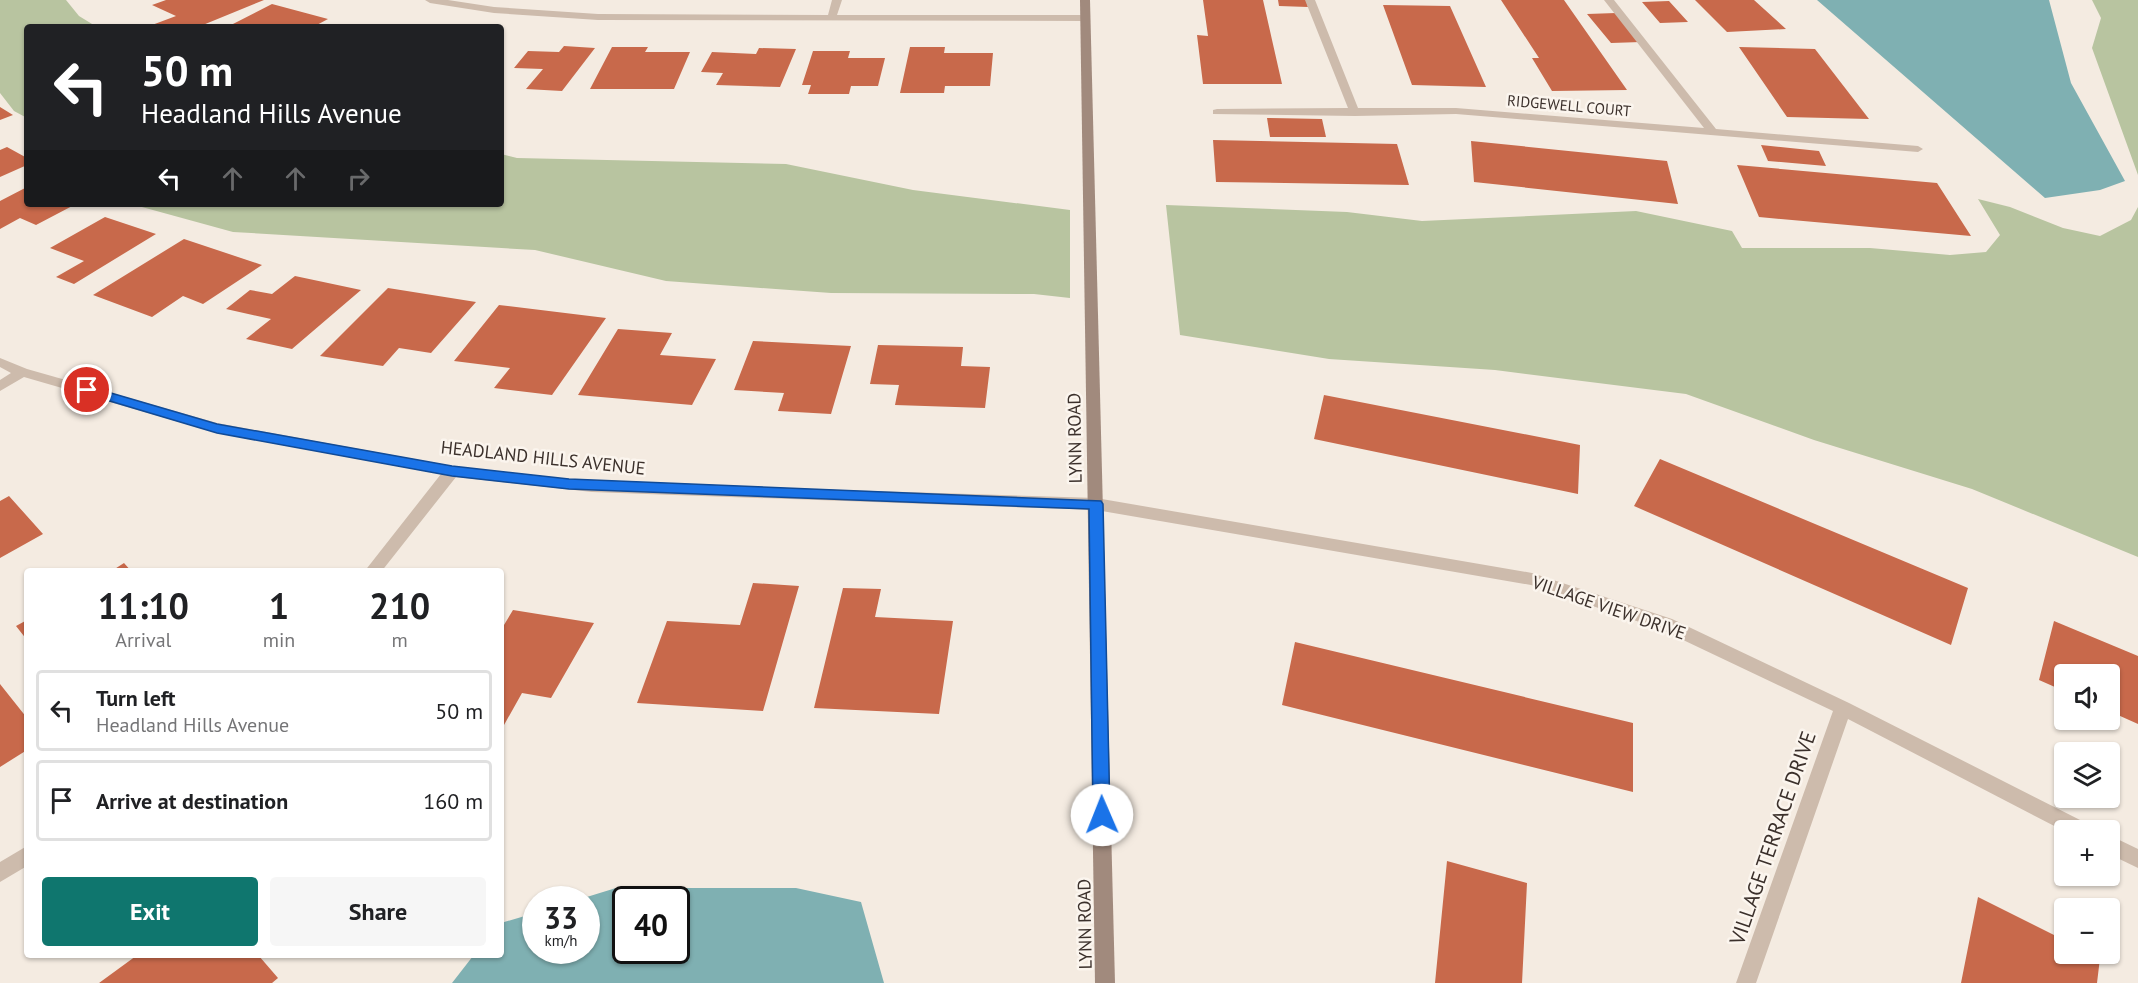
<!DOCTYPE html>
<meta charset="utf-8">
<style>
:root{--surface:#fff;--page:#f6f6f6;--text:#202124;--muted:#757577;--line:#e0e0e0;--accent:#0f766e}
body{margin:0;font-family:"PT Sans",sans-serif;background:var(--page);color:var(--text);height:100vh;display:flex;flex-direction:column;font-size:22px;white-space:nowrap}
*{box-sizing:border-box;margin:0}
p{font-size:20px;color:var(--muted)}
.icon{flex:none;width:33px;height:33px;fill:none;stroke:currentColor;stroke-width:2;stroke-linecap:round;stroke-linejoin:round}
.map{position:relative;flex:1;overflow:hidden}
.details{position:absolute;left:24px;top:568px;width:480px;height:390px;display:flex;flex-direction:column;background:var(--surface);border-radius:6px;box-shadow:0 2px 4px #0004}
.details>*{flex:none}
.top-card{position:absolute;left:24px;top:24px;width:480px;height:183px;border-radius:6px;box-shadow:0 2px 4px #0004;background:#202124;color:#fff;overflow:hidden}
.controls{position:absolute;left:2054px;top:664px;display:grid;gap:12px}
.controls a{display:grid;place-items:center;width:66px;height:66px;border-radius:6px;background:var(--surface);box-shadow:0 2px 4px #0004;font-size:30px}
.speed{position:absolute;left:522px;top:886px;display:flex;gap:12px;font-size:30px;font-weight:700;text-align:center}
.speed>*{display:grid;place-content:center;width:78px;height:78px;border-radius:50%;background:var(--surface);box-shadow:0 2px 4px #0004;line-height:1}
.speed small{font-size:15px;font-weight:400}
.speed .limit{border:3px solid #111;border-radius:9px;background:#fff;color:#111}
.pin{position:absolute;display:grid;place-items:center;width:51px;height:51px;color:#fff;margin:-26px;border:3px solid #fff;border-radius:50%;box-shadow:0 2px 6px #0007}
.me{position:absolute;width:66px;margin:-33px;rotate:359deg;stroke-linejoin:round;filter:drop-shadow(0 0 4px #0008)}
.turn{display:flex;align-items:center;gap:21px;height:126px;padding:0 18px;font-size:27px}
.turn .icon{width:78px;height:78px;stroke-width:2.5}
.turn b{display:block;font-size:42px;line-height:51px}
.lanes{display:flex;align-items:center;height:57px;padding:0 18px;background:#0003;justify-content:center;gap:30px;direction:ltr}
.lanes .off{opacity:.35}
.eta{display:flex;justify-content:space-evenly;align-items:center;height:102px;text-align:center}
.eta b{font-size:36px;font-weight:700;line-height:42px}
.primary-button{display:flex;gap:12px;margin-top:auto;padding:12px 18px}
.primary-button a{flex:1;height:69px;border-radius:6px;background:var(--accent);color:#fff;font-size:24px;font-weight:700;line-height:69px;text-align:center}
.primary-button a+a{background:var(--page);color:var(--text)}
ul{padding:0;list-style:none}
li{display:flex;align-items:center;gap:18px;height:81px;margin:0 12px 9px;padding:0 6px;border:3px solid var(--line);border-radius:6px}
li div{flex:1}
li b{display:block;font-size:22px}
li em{font-style:normal}
.map>svg:first-child{display:block}
</style>
<div class="map">
<svg width="2138" height="983" viewBox="0 0 2138 983">
<rect width="100%" height="100%" fill="#f4ebe1"/>
<path fill="#b8c4a0" d="M0,0H66L79,16L97,27H27V118L14,111L0,93Z
M2092,0H2138V175L2092,48L2101,18Z
M501,154L517,158L786,164L913,190L1070,210V298L1034,294L831,293L666,281L535,250L233,232L131,204H501Z
M1978,199L2010,207L2063,228L2100,236L2131,220L2138,207V557L1972,489L1814,440L1686,394L1495,370L1329,359L1180,335L1166,205L1347,212L1422,221L1636,211L1732,231L1742,248H1870L1950,255L1986,252L2000,235Z"/>
<path fill="#7fb0b2" fill-rule="evenodd" d="M1817,0H2049L2071,83L2125,181L2100,190L2045,198Z
M616,888H796L861,902L884,983H452L473,956H501V923L535,913L536,951H586V900H577ZM626,900H676V951H626Z"/>
<path fill="#c8694b" d="M166,0H264L198,27H157L152,25L176,16L152,5Z
M1203,0H1263L1282,84H1203L1197,35L1208,36Z
M1278,0H1306L1308,7L1279,6Z
M1501,0H1564L1627,90L1552,91L1532,58H1539Z
M1695,0H1754L1786,29L1727,32Z
M1669,1L1688,22L1660,23L1642,2Z
M272,4L328,19L313,27H239L231,25Z
M1383,5L1450,6L1486,87L1412,85Z
M1616,13L1641,42L1611,43L1587,14Z
M564,46L595,48L562,91L526,89L543,69L514,68L528,51L559,52Z
M612,47H648L645,52H690L674,89H590Z
M910,47H945L944,53H993L990,86H945L944,93H900Z
M1739,47L1815,49L1869,119L1787,117Z
M759,48L796,49L780,87L716,85L723,73L701,72L712,52L756,54Z
M813,51H850L848,58H885L878,86H851L849,94H808L811,85H802Z
M0,107L13,115L0,120Z
M1267,118L1322,119L1326,137H1270Z
M1213,140L1397,144L1409,185L1216,182Z
M1471,141L1667,161L1678,204L1474,182Z
M1761,145L1819,151L1826,166L1768,161Z
M7,147L27,158V165L0,177V150Z
M1737,165L1937,183L1971,236L1759,217Z
M27,187V204H76L36,225L20,218L0,229V201Z
M105,217L156,234L74,284L56,277L84,261L50,248Z
M184,239L262,265L203,304L183,296L152,317L93,295Z
M295,276L361,290L292,349L246,339L271,319L226,309L250,290L272,294Z
M388,288L476,302L431,353L399,348L383,366L320,356Z
M499,305L606,318L552,395L494,388L510,368L454,361Z
M618,329L672,333L660,355L716,359L692,405L578,395Z
M753,341L851,346L831,414L778,411L784,393L734,390Z
M878,345L963,347L961,366L990,367L985,408L895,405L899,385L870,384Z
M1324,395L1580,445L1578,494L1314,439Z
M1660,459L1968,588L1951,645L1634,506Z
M9,496L43,534L0,558V501Z
M124,563L132,572H110Z
M753,583L799,586L763,711L637,703L667,621L740,625Z
M843,588L881,589L875,617L953,621L939,714L814,708Z
M513,610L594,623L551,698L522,693L504,725L501,724V630Z
M27,620V640L16,626Z
M2054,621L2138,656V724L2109,711V675H2064V691L2039,680Z
M1295,642L1633,723V792L1282,705Z
M0,684L27,718V750L0,767Z
M1447,861L1527,883L1522,983H1435Z
M1978,897L2064,940V954H2092L2100,958L2097,983H1961Z
M136,956H259L278,978L272,983H99Z"/>
<g fill="none" stroke-linecap="round" stroke-linejoin="round">
<path fill="#cdbbac" fill-rule="evenodd" d="M425,0H448L494,7L598,14L828,15L832,0H842L837,15H1085L1090,18L1085,21L598,20L494,13L430,3Z
M1305,0H1315L1358,108H1456L1704,128L1604,0H1614L1716,129L1918,146L1923,149L1918,152L1456,114L1355,116L1213,114V110L1217,109L1348,108Z
M0,358L27,369L217,423L452,466L592,482L1096,498L1532,573L1672,619L1849,703L2090,825L2092,831H2064L1848,719L1756,983H1736L1833,711L1660,629L1531,585L1096,510L592,492L456,477L381,572H364L441,474L217,433L24,377L0,391V380L11,373L0,367Z
M2109,835L2138,849V868L2109,854Z
M27,846V866L0,882V862Z"/>
<path fill="#a18a7d" fill-rule="evenodd" d="M1080,0H1090L1115,983H1095Z"/>
</g>
<path fill="#1a73e8" stroke="#114b97" stroke-width="1.5" d="M87,386L217,424L452,466L569,479L1101,501L1103,504L1110,815L1108,821L1102,823L1096,821L1093,815L1089,509L569,489L452,476L217,433L83,393L81,390L83,387Z"/>
<g text-anchor="middle" stroke-width="5" stroke-linejoin="round" paint-order="stroke">
<g font-size="15" fill="#3b302b" stroke="#fbf5ee">
<text transform="translate(1569 106) rotate(5)" y="5">RIDGEWELL COURT</text>
</g>
<g font-size="18" fill="#3b302b" stroke="#fbf5ee">
<text transform="translate(1075 438) rotate(-91)" y="6">LYNN ROAD</text>
<text transform="translate(543 458) rotate(6)" y="6">HEADLAND HILLS AVENUE</text>
<text transform="translate(1609 608) rotate(19)" y="6">VILLAGE VIEW DRIVE</text>
<text transform="translate(1085 924) rotate(-91)" y="6">LYNN ROAD</text>
</g>
<g font-size="21" fill="#3b302b" stroke="#fbf5ee">
<text transform="translate(1773 838) rotate(-71)" y="7">VILLAGE TERRACE DRIVE</text>
</g>
</g>
</svg>
<div class="controls">
<a><svg class="icon" aria-label="sound" viewBox="0 0 24 24"><path d="M4 9h4l5-4v14l-5-4H4zM17 9q2 3 0 6"/></svg></a>
<a><svg class="icon" aria-label="layers" viewBox="0 0 24 24"><path d="M12 4l9 5-9 5-9-5zM3 14l9 5 9-5"/></svg></a>
<a>+</a>
<a>−</a>
</div>
<div class="speed"><div>33<small>km/h</small></div><div class="limit">40</div></div>
<div class="pin" style="left:87px;top:390px;background:#d93025"><svg class="icon" aria-label="arrive" viewBox="0 0 24 24"><path d="M6 21V4h12l-3 4 3 4H6"/></svg></div>
<svg class="me" style="left:1102px;top:815px" viewBox="-20 -20 40 40"><circle r="19" fill="#fff"/><path d="M0-13L10 11 0 6-10 11z" fill="#1a73e8"/></svg>
<div class="top-card">
<div class="turn"><svg class="icon" aria-label="left" viewBox="0 0 24 24"><path d="M17 20v-9H6M10 6l-5 5 5 5"/></svg><div><b>50 m</b>Headland Hills Avenue</div></div>
<div class="lanes"><svg class="icon" aria-label="left" viewBox="0 0 24 24"><path d="M17 20v-9H6M10 6l-5 5 5 5"/></svg><svg class="icon off" aria-label="ahead" viewBox="0 0 24 24"><path d="M12 20V5M6 11l6-6 6 6"/></svg><svg class="icon off" aria-label="ahead" viewBox="0 0 24 24"><path d="M12 20V5M6 11l6-6 6 6"/></svg><svg class="icon off" aria-label="right" viewBox="0 0 24 24"><path d="M7 20v-9h11M14 6l5 5-5 5"/></svg></div>
</div>
<section class="details">
<div class="eta">
<div><b>11:10</b><p>Arrival</p></div>
<div><b>1</b><p>min</p></div>
<div><b>210</b><p>m</p></div>
</div>
<ul>
<li><svg class="icon" aria-label="left" viewBox="0 0 24 24"><path d="M17 20v-9H6M10 6l-5 5 5 5"/></svg><div><b>Turn left</b><p>Headland Hills Avenue</p></div><em>50 m</em></li>
<li><svg class="icon" aria-label="arrive" viewBox="0 0 24 24"><path d="M6 21V4h12l-3 4 3 4H6"/></svg><div><b>Arrive at destination</b></div><em>160 m</em></li>
</ul>
<div class="primary-button"><a>Exit</a><a>Share</a></div>
</section>
</div>
